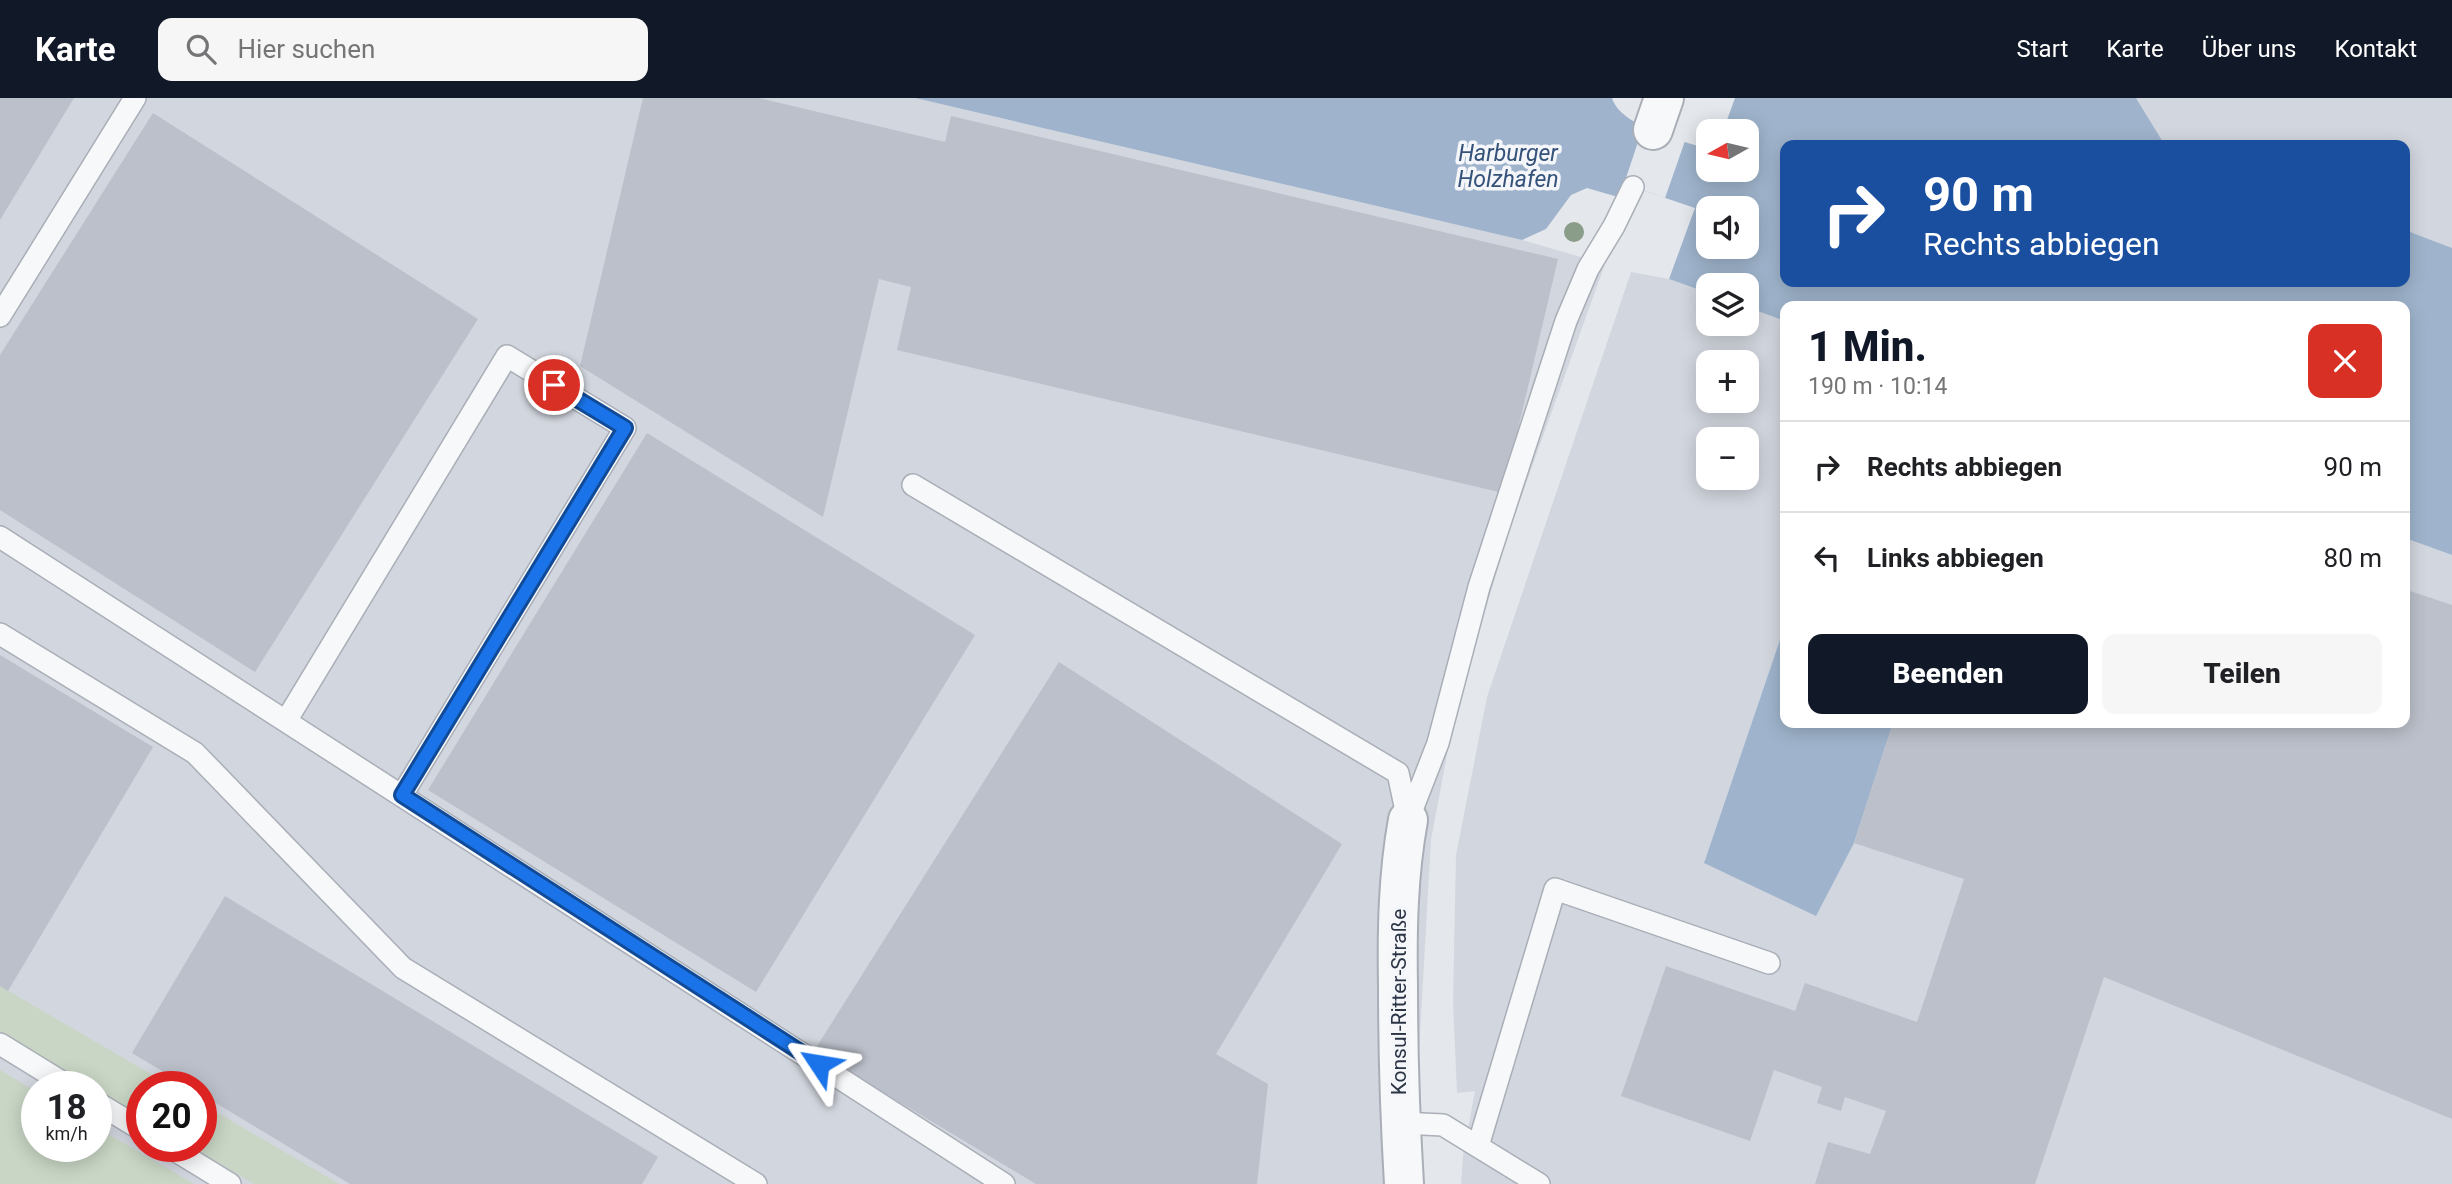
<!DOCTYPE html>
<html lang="de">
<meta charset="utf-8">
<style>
:root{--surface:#fff;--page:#f6f6f6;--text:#202124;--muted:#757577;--line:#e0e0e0;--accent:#111827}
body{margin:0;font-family:Roboto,sans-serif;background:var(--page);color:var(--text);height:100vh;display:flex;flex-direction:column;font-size:26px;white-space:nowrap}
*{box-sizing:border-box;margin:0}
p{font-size:23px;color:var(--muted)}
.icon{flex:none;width:38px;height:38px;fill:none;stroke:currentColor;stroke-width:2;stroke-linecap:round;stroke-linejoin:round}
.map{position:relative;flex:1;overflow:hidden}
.side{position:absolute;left:1780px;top:203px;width:630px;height:427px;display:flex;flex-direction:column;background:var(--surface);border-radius:14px;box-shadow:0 4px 18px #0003}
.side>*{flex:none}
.top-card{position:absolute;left:1780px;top:42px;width:630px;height:147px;border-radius:14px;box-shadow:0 4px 18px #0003;background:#1a4fa0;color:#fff;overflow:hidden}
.needle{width:46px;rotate:262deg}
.controls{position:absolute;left:1696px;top:21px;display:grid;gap:14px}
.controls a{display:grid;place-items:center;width:63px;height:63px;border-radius:14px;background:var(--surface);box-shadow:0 4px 18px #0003;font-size:35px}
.speed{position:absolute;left:21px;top:973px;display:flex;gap:14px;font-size:35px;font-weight:700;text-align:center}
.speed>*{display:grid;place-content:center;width:91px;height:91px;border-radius:50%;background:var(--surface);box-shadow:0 4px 18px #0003;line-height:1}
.speed small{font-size:18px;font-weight:400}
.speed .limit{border:10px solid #d22;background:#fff;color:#111}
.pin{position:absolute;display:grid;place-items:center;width:60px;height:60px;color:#fff;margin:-30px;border:4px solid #fff;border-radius:50%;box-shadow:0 2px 7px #0007}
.me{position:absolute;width:77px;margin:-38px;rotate:303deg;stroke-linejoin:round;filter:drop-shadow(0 0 5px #0008)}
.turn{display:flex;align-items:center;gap:24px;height:147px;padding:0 28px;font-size:32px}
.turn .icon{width:91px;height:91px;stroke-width:2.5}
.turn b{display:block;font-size:49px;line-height:60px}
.round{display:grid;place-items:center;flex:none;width:74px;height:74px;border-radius:14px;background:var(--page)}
.headline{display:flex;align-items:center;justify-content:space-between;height:119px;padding:0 28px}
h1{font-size:42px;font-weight:800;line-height:52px;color:var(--accent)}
.cta{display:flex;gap:14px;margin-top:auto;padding:14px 28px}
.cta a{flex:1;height:80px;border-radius:14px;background:var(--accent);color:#fff;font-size:28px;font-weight:800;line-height:80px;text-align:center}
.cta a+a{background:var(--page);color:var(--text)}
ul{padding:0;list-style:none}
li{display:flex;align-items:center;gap:21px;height:91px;padding:0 28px;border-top:2px solid var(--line)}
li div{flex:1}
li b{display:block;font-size:26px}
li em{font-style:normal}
header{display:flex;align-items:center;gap:42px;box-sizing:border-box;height:98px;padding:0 35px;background:var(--accent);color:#fff}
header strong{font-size:33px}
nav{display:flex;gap:38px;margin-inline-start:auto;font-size:24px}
.search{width:490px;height:63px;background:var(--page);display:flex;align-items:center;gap:18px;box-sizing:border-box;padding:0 24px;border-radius:14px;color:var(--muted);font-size:26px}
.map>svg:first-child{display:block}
</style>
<header>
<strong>Karte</strong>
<div class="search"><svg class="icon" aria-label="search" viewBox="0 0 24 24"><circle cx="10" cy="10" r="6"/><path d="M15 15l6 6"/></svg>Hier suchen</div>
<nav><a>Start</a><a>Karte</a><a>Über uns</a><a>Kontakt</a></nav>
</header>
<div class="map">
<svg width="2452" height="1086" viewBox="0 0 2452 1086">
<rect width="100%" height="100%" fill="#e4e7ec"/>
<path fill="#d2d6de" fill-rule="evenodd" d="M0,0H915L1522,142L1605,166L1510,430L1455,614L1431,742L1419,953L1423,1086H0ZM37,989H96V1048H37ZM142,989H201V1048H142Z
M2136,0H2452V150L2405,132L2404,47H2172L2163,44Z
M1631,174L1669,181L1708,195V226H1746L1747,209L1785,223V527L1704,765L1854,745L1893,625H2404L2405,440L2452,457V1086H1461L1463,1058L1475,993L1457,995L1453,903L1456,757L1487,599ZM1708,264H1746V303H1708ZM1708,341H1746V380H1708Z"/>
<path fill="#c9d6c5" d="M0,888L173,989H142V1020L96,993V989H89L0,936Z
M0,972L37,994V1048H96V1029L194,1086H0Z
M201,1005L339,1086H254L190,1048H201Z"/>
<path fill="#9fb4cc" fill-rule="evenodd" d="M915,0H1612C1621,29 1681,42 1708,51V72H1746V33H1723L1735,0H2136L2163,44L2172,47H1785V184H2404L2405,132L2452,150V457L2405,440L2404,208H1785V223L1747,209L1746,187H1708V195L1669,181L1695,110L1624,86L1618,99L1587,90L1571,97L1546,131L1522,142ZM1708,110H1746V149H1708Z
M1785,527V625H1893L1854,745L1816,818L1704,765Z"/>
<path fill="#e4e7ec" d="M1643,29L1685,43L1665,100L1624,86Z"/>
<path fill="#bbc0ca" d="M0,0H74L0,122Z
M643,0H759L945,44L951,18L1558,161L1503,395L897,252L911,189L879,181L823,419L580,268Z
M153,15L478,221L255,574L0,412V257Z
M647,335L975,537L756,894L428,692Z
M2404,491L2452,507V1021L2104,879L2035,1086H1815L1828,1044L1870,1056L1886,1013L1845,999L1841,1013L1817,1005L1822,989L1774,972L1750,1043L1621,998L1666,868L1795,913L1805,885L1917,924L1964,781L1854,745L1893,625H2404Z
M0,557L153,649L8,893L0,888Z
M1059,564L1342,746L1216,956L1268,986L1257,1086H1036L814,953Z
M225,798L658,1059L642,1086H350L201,996V989H189L132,955Z"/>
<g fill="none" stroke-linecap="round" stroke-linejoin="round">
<g stroke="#a9aeb7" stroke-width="24">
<path id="service" d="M0,218L135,0
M913,387L1398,675L1408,722
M0,439L1004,1086
M0,536L195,655L403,870L756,1086
M286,623L507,258L625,330L402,697
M1408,722L1438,645L1479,489L1566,223L1588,171L1614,128L1633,89
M0,946L70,989
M96,1004L142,1032
M1401,1025L1443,1027L1539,1086
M168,1048L230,1086
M1478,1048L1555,791L1769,865"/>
</g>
<g stroke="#a9aeb7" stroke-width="42">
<path id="minor" d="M1653,32L1664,0
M1404,1086C1400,1020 1398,954 1398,888C1397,832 1398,777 1408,722"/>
</g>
<use href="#service" stroke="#f7f8fa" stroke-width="21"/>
<use href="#minor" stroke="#f7f8fa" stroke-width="38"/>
</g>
<circle fill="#899d89" cx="1574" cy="134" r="10"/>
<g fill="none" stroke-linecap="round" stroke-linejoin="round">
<g stroke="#114b97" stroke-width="18">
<path id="route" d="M554,287L625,330L402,697L819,966"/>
</g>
<use href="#route" stroke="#1a73e8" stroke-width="12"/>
</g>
<g text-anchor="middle" stroke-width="7" stroke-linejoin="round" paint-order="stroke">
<g font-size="21" fill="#2b3445" stroke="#f4f6f9">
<text transform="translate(1399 904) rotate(-90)" y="7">Konsul-Ritter-Straße</text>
</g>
<g font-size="23" font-style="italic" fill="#34527a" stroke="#f4f6f9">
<text x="1508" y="63">Harburger<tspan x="1508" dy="26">Holzhafen</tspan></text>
</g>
</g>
</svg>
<div class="controls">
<a><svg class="needle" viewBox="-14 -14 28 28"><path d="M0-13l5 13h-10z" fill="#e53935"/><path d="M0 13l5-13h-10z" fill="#757577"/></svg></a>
<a><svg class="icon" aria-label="sound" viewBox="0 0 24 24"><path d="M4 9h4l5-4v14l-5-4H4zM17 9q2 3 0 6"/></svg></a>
<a><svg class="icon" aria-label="layers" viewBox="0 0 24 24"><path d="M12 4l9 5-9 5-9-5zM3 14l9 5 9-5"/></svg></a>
<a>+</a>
<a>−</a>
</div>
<div class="speed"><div>18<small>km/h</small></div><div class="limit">20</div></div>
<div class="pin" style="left:554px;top:287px;background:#d93025"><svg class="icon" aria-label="arrive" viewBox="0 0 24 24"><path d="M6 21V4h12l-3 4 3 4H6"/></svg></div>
<svg class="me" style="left:819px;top:966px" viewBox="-20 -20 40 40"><path d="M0-17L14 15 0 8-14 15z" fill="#1a73e8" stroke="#fff" stroke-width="4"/></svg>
<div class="top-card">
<div class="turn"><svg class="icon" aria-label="right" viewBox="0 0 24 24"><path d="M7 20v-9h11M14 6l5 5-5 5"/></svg><div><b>90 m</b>Rechts abbiegen</div></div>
</div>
<section class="side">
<div class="headline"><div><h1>1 Min.</h1><p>190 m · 10:14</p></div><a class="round" style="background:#d93025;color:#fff"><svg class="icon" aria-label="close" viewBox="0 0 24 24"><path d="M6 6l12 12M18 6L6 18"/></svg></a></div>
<ul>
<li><svg class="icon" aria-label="right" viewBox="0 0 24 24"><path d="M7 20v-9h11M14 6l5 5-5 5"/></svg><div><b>Rechts abbiegen</b></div><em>90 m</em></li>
<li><svg class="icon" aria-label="left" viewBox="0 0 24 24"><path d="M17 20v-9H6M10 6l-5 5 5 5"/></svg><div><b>Links abbiegen</b></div><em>80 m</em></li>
</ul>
<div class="cta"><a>Beenden</a><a>Teilen</a></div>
</section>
</div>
